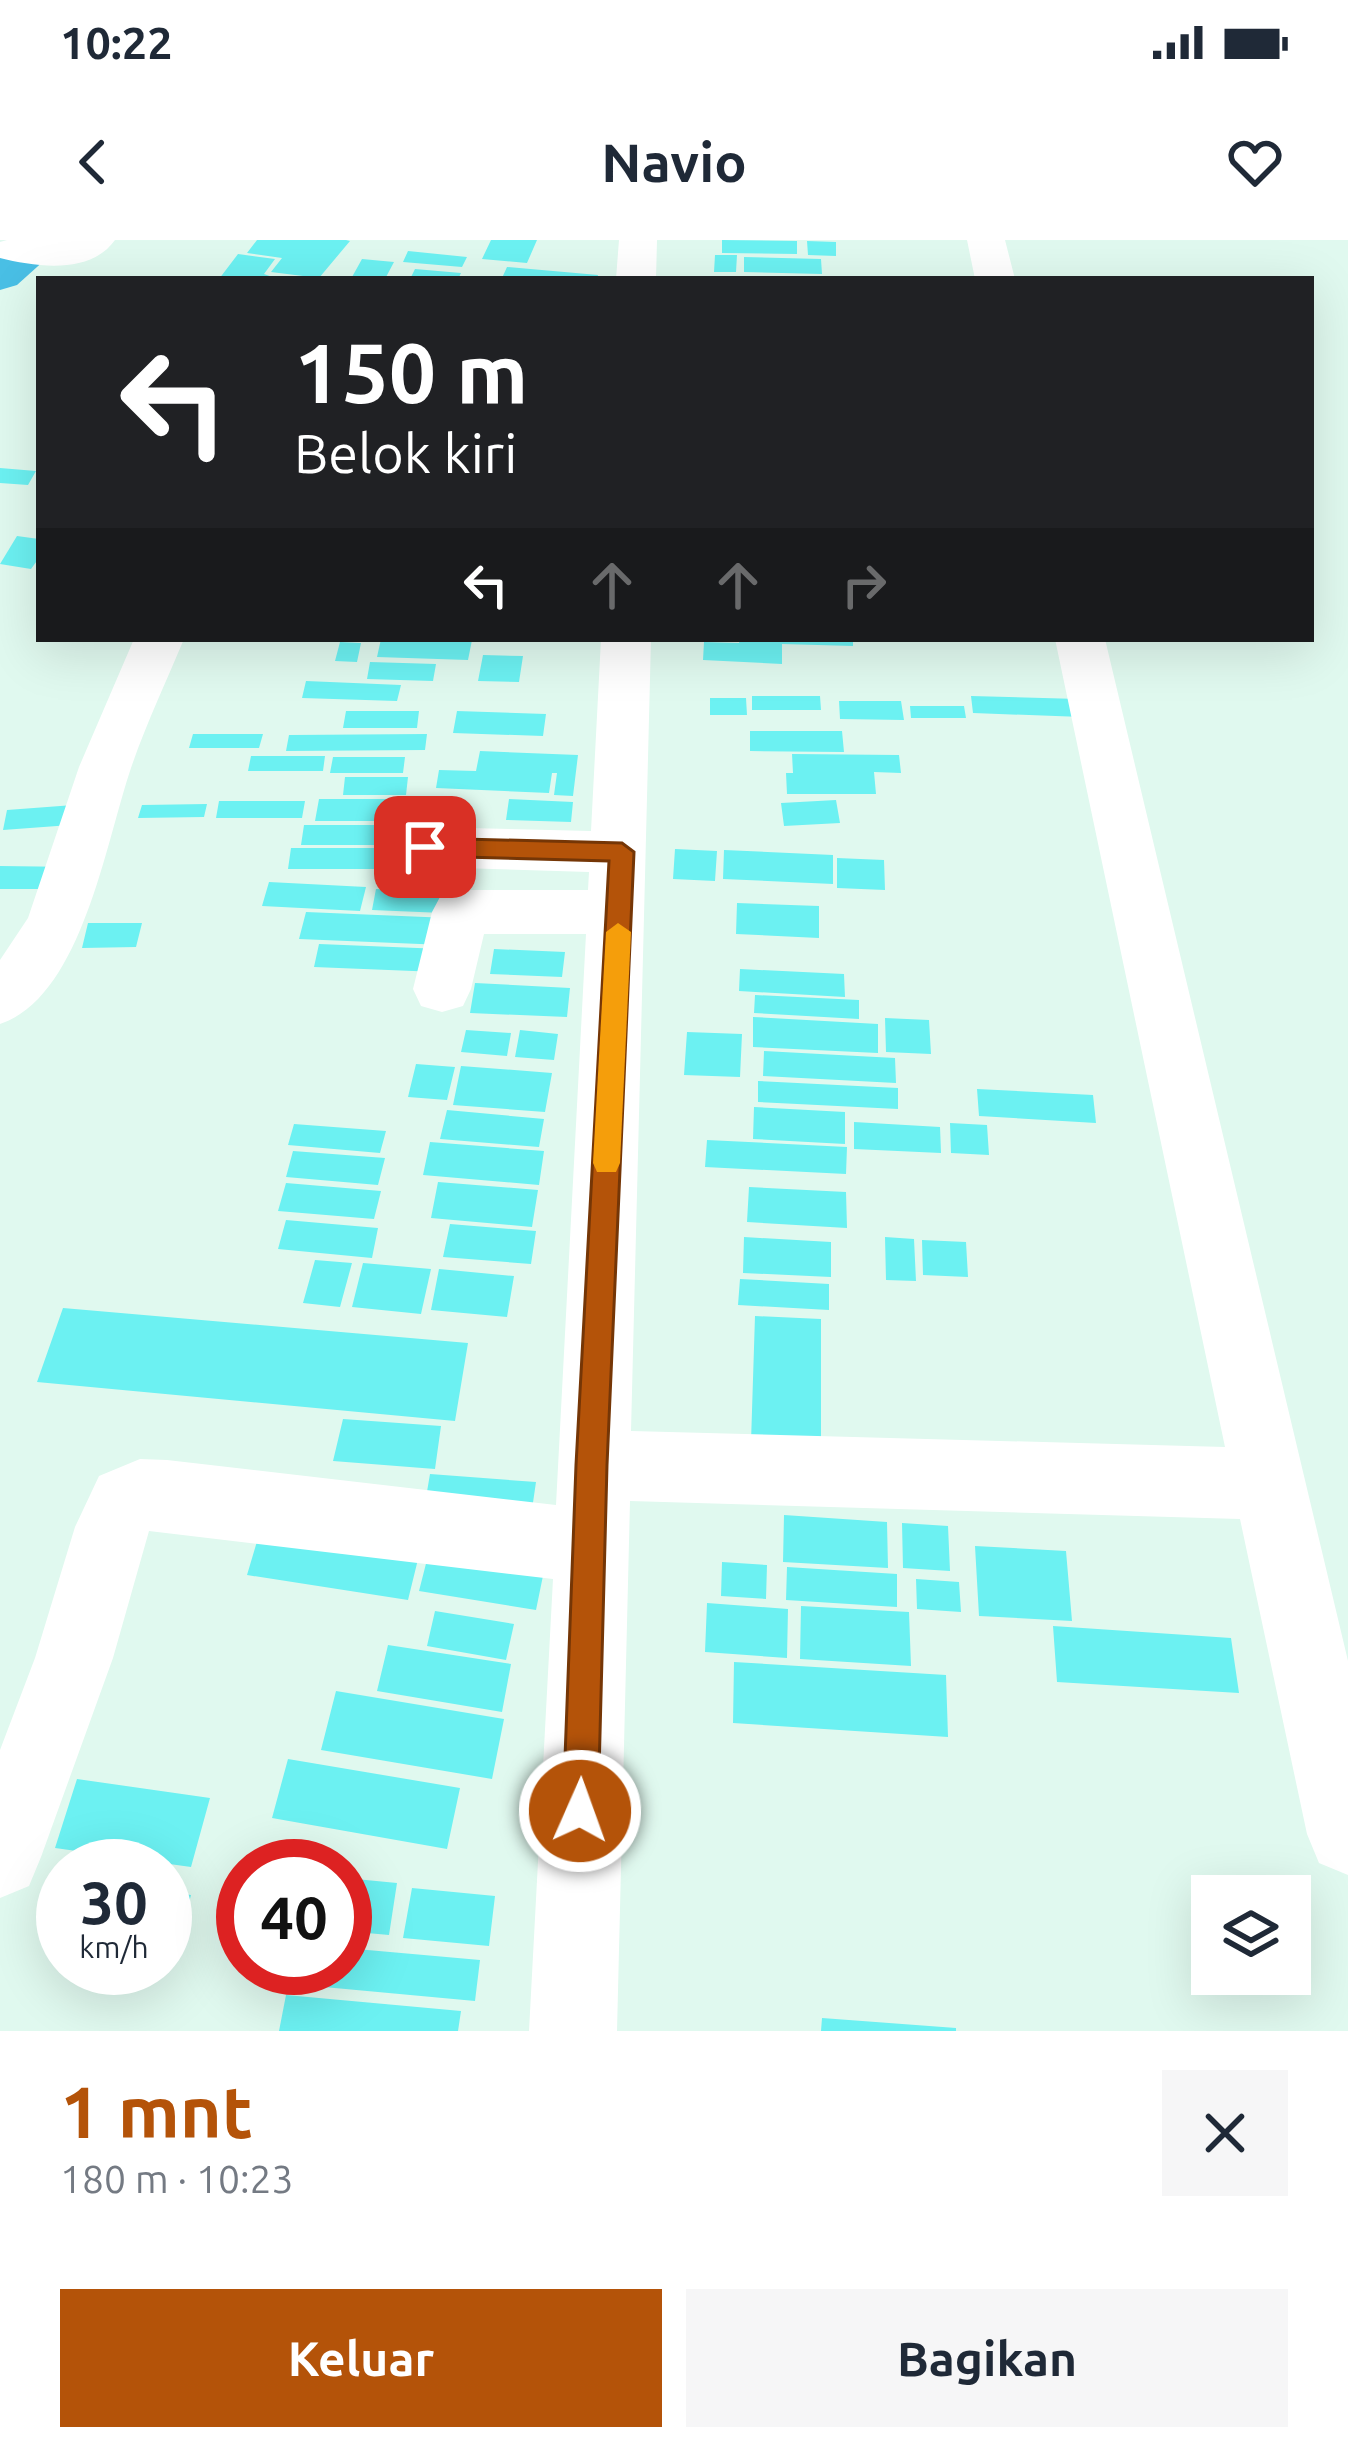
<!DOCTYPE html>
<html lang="id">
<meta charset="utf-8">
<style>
:root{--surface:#fff;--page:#f6f6f7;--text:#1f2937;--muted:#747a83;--accent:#b45309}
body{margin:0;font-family:Ubuntu,sans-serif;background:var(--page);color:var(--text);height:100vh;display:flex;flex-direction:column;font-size:45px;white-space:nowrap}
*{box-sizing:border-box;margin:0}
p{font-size:39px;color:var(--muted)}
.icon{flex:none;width:66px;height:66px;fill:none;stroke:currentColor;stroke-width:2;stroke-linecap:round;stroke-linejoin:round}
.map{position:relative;height:1791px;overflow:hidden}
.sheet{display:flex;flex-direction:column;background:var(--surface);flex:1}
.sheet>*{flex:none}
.banner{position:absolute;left:36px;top:36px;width:1278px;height:366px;border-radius:0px;box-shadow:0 12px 48px #0002;background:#202124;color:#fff;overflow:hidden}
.tools{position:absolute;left:1191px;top:1635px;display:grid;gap:24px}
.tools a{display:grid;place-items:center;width:120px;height:120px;border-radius:0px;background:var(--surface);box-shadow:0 12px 48px #0002;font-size:60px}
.speed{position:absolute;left:36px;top:1599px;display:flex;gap:24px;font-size:60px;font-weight:700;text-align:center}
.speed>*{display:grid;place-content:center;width:156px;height:156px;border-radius:50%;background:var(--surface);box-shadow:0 12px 48px #0002;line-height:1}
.speed small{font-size:30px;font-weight:400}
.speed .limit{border:18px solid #d22;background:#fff;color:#111}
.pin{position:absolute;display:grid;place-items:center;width:102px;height:102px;color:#fff;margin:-51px;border-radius:24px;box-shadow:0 6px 18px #0006}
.me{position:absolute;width:132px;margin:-66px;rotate:2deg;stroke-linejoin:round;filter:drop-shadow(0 0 9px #0008)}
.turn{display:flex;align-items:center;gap:42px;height:252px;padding:0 60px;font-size:54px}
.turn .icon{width:156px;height:156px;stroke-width:2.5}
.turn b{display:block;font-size:84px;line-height:102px}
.lanes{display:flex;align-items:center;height:114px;padding:0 60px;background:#0003;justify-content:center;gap:60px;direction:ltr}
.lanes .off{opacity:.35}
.round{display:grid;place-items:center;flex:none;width:126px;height:126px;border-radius:0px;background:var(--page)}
.summary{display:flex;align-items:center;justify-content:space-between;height:204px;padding:0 60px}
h1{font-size:72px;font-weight:600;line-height:90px;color:var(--accent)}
.button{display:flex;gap:24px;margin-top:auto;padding:24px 60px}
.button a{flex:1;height:138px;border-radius:0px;background:var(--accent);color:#fff;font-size:48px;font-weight:600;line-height:138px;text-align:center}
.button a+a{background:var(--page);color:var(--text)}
.status{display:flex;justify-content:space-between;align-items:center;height:84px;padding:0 60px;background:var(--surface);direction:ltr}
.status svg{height:33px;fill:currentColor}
header{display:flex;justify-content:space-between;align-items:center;height:156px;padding:0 60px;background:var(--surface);font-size:54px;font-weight:600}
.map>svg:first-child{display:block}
</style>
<div class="status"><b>10:22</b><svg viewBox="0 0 49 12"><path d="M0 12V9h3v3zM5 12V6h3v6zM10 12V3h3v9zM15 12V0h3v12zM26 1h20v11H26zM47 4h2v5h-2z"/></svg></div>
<header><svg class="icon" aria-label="back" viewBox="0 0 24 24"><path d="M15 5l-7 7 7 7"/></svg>Navio<svg class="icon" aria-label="heart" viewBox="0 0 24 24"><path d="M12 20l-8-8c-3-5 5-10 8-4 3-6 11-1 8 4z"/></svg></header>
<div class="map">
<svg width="1348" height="1791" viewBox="0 0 1348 1791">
<rect width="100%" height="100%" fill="#e0f9ef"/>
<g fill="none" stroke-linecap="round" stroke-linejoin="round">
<path fill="#49bfe5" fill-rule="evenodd" d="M14,0H67L17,45L0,50V11Z"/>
</g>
<path fill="#6cf1f2" d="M257,0H346L350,1L319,38L271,32L282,18L247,13Z
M491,0H537L527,23L482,19Z
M722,0L797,1V14L722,13Z
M807,1L836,2V16L808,15Z
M408,11L467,17L462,27L403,22Z
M238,14L275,19L264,34L278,39H219Z
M715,15H737L736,32H714Z
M744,17L821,19L822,34L744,32Z
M362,19L394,22L385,39L352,37Z
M507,27L598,35L597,39L502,38Z
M415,29L461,33L458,39H410Z
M0,228L36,231L28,245L0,243Z
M17,296L39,299V318L31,329L0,324Z
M381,399H443L472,400L468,420L377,417Z
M740,399H853V406L782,404V424L703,420L704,402L739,403Z
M340,402L361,403L357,422L335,421Z
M483,415L523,416L519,442L478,441Z
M370,422L436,424L433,441L367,439Z
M306,441L401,445L397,461L302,458Z
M752,456H820L821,470H752Z
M971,456L1079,459L1082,477L973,473Z
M710,458H746L747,475H710Z
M839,461H901L904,480L840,479Z
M910,466H964L966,478H911Z
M346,471H419L417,488H343Z
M457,471L546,474L543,496L453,493Z
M750,491H842L844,512L750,511Z
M193,494H263L259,508H189Z
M427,494L425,510L286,511L289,495Z
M480,511L578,515L573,556L554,555L557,533H552L549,553L436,548L439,530L476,531Z
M792,514L899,515L901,533L874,532L876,554H787L786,533H793Z
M251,516H325L323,531H248Z
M333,517H405L403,533H330Z
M345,537H408L406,555H343Z
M319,559H409L406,581H315Z
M509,559L573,562L571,582L506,580Z
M836,560L840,583L784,586L781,563Z
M219,561H305L302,578H216Z
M87,564L84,584L3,590L7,570Z
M207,564L204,577L138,578L142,565Z
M304,585H409L407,605H301Z
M291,608H413L410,629H288Z
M675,609L717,611L715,641L673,639Z
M724,610L833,615V644L723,639Z
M837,618L884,620L885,650L837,648Z
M0,626L77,627L69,649H0Z
M269,642L366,647L360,671L262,666Z
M376,649L447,652L443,673L372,670Z
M737,663L819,666V698L736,694Z
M306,672L449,678L444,705L299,699Z
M88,683H142L136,707L82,708Z
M319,704L442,709L438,732L314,727Z
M494,709L565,712L562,737L490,734Z
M740,729L844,734L845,757L739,751Z
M475,743L570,748L567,777L470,773Z
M755,755L859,760V779L754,773Z
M753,777L878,784V813L753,807Z
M885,778L929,780L931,814L886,812Z
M466,790L511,793L507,816L461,812Z
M520,790L558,794L554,820L515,817Z
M687,792L742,794L740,837L684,835Z
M764,811L895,818L896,843L763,836Z
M416,824L455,827L447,860L408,857Z
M461,826L552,833L545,872L453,865Z
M758,841L898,848V869L758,862Z
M977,849L1093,855L1096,883L979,876Z
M754,867L845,872V904L753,899Z
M447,870L544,879L539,907L440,899Z
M854,882L940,887L941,913L854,909Z
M950,883L987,885L989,915L951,913Z
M294,884L386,891L380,913L288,905Z
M707,900L847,907L846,934L705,927Z
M430,902L544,911L539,945L423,935Z
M293,911L385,918L378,945L286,937Z
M438,942L538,950L532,987L431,978Z
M286,943L381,951L374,979L278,971Z
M749,947L846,952L847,988L747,982Z
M286,980L378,988L372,1018L278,1009Z
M450,984L536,991L531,1024L443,1017Z
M744,997L831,1002V1037L743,1033Z
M885,997L914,999L916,1041L886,1040Z
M922,1000L966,1002L968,1037L923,1035Z
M315,1020L352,1023L340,1067L303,1063Z
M363,1023L431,1029L421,1074L352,1067Z
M439,1029L514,1036L507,1077L431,1070Z
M740,1039L829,1044V1070L738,1065Z
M63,1068L468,1103L455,1181L37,1142Z
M755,1076L821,1079V1206L751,1202Z
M343,1179L441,1186L435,1229L333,1221Z
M430,1234L536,1242L529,1290L422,1281Z
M784,1275L887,1282L888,1328L783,1322Z
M264,1278L422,1303L408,1360L247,1335Z
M902,1283L948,1286L950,1331L903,1328Z
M431,1304L546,1321L536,1370L419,1351Z
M975,1306L1066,1311L1072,1381L979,1376Z
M722,1322L767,1325L766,1359L721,1356Z
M787,1327L897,1334V1367L786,1360Z
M916,1339L959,1342L961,1372L917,1369Z
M707,1363L788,1369L787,1418L705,1412Z
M801,1366L909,1372L911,1426L800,1419Z
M435,1371L514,1384L506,1420L427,1406Z
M1053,1386L1231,1398L1239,1453L1057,1442Z
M388,1405L511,1424L502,1472L377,1451Z
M734,1422L946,1435L948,1497L733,1483Z
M336,1451L504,1479L492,1539L321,1510Z
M288,1519L460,1548L447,1609L272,1578Z
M77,1539L210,1558L191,1627L55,1608Z
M345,1638L397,1643L389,1695L345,1691Z
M62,1648H63V1696L47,1694Z
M412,1648L495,1656L489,1706L403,1698Z
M165,1651L191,1655L176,1713L165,1711Z
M345,1708L480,1720L475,1761L313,1746L316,1728H345Z
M286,1755L461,1771L458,1791H279Z
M822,1778L956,1788V1791H821Z"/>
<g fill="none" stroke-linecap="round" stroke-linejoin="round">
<path fill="#fff" fill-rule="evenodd" d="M115,0C90,35 37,27 0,18V2L7,0Z
M619,0H657L656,39H616Z
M967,0H1005L1015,39H975Z
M134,399H184C166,442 146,484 131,528C106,601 82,757 0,784V720L28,678L79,527Z
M601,399H651L631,1191L1225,1207L1055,399H1105L1348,1421V1635L1319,1623L1307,1594L1240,1279L630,1261L617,1791H529L553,1339L149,1291L113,1418L41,1617L29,1646L0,1658V1510L35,1418L75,1287L99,1236L140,1219L167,1220L556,1265L586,694H484L471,749L463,766L442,772L421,766L413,749L432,672L440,657L460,650H588L589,632L425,627L406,621L397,607L406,593L425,587L591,591Z"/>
</g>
<path fill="#b45309" stroke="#753606" stroke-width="3" d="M425,598L622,603L634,612L607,1225L598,1571L593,1583L580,1588L568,1583L563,1571L576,1225L609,621L425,616L413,607Z"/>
<path fill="#f59e0b" d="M618,683L631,692L620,923L616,932H597L593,923L606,692Z"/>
</svg>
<div class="tools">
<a><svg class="icon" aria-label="layers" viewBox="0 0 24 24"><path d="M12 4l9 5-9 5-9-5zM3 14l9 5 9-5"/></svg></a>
</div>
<div class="speed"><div>30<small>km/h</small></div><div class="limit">40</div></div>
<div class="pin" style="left:425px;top:607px;background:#d93025"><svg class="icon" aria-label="arrive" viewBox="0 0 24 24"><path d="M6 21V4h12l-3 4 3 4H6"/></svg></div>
<svg class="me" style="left:580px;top:1571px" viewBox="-20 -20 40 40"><circle r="17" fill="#b45309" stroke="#fff" stroke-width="3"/><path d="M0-11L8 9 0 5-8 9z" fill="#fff"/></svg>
<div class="banner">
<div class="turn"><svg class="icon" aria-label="left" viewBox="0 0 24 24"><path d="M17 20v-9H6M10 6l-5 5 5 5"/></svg><div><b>150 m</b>Belok kiri</div></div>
<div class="lanes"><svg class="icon" aria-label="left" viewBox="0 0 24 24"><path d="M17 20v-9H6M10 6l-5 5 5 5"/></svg><svg class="icon off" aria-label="ahead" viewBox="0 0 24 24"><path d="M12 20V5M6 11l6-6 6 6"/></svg><svg class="icon off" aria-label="ahead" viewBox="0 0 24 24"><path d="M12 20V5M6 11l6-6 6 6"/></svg><svg class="icon off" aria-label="right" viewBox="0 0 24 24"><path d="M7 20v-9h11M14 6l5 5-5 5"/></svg></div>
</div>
</div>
<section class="sheet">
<div class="summary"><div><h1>1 mnt</h1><p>180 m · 10:23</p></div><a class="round"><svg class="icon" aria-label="close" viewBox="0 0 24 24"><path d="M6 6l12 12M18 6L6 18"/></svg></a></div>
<div class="button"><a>Keluar</a><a>Bagikan</a></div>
</section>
